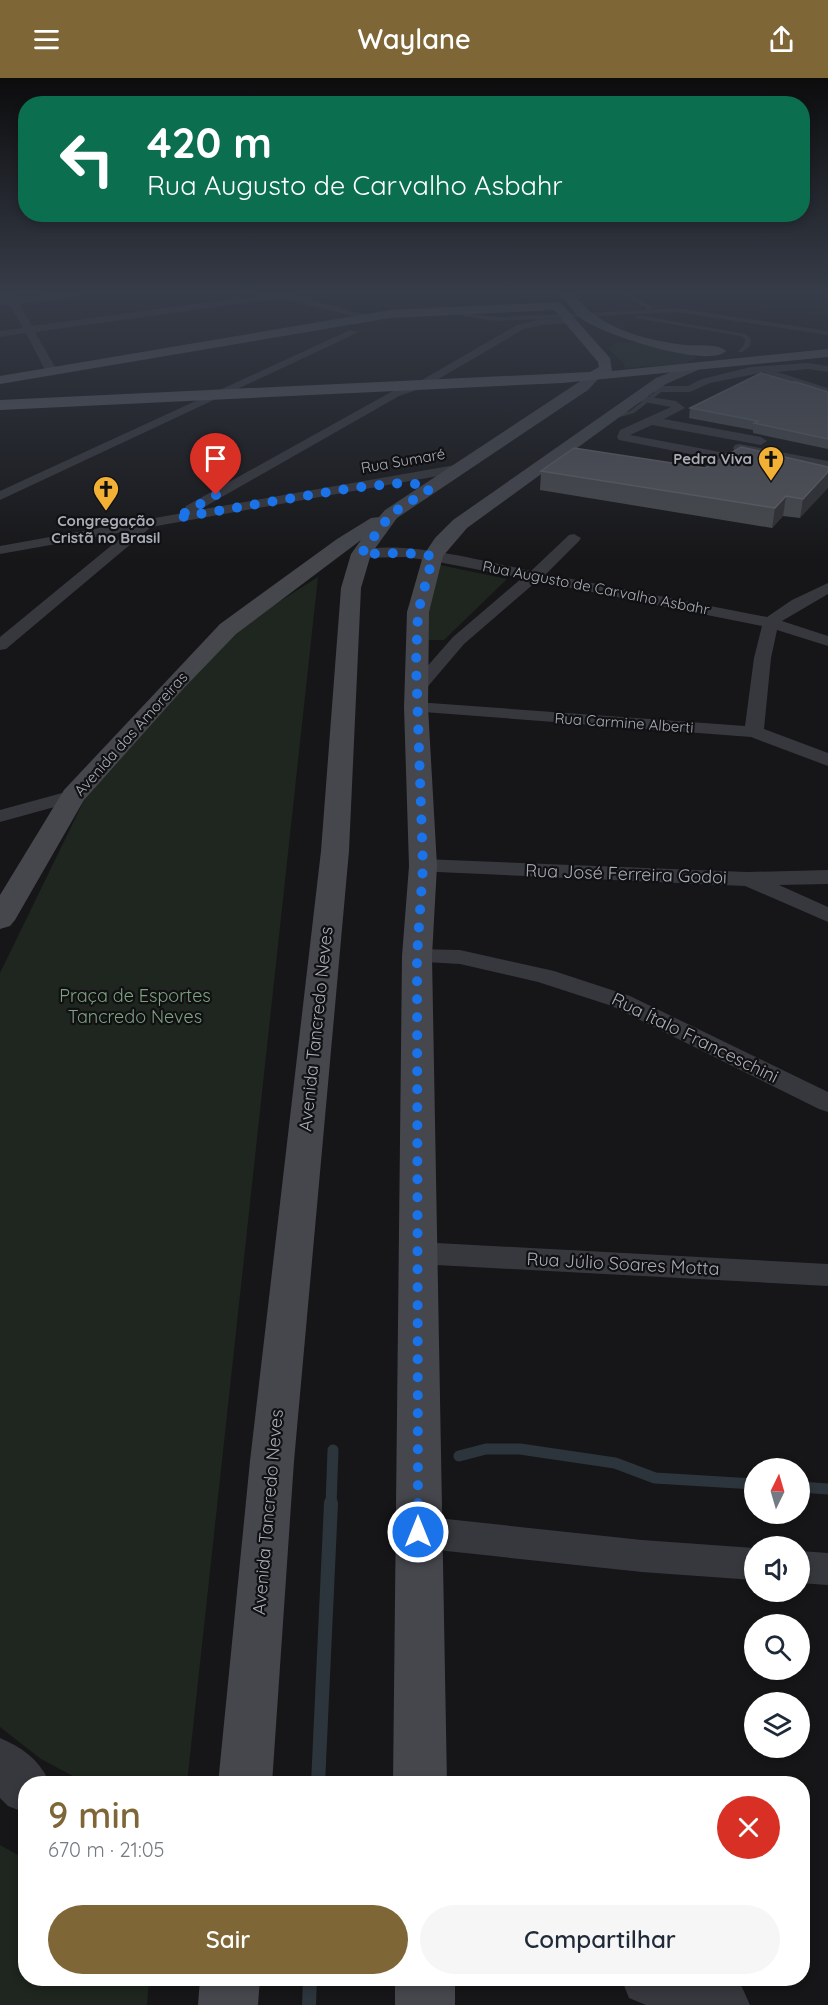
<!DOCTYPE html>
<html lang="pt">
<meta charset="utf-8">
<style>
:root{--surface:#fff;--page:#f6f6f7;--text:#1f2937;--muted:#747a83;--accent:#7e6636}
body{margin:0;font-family:Quicksand,sans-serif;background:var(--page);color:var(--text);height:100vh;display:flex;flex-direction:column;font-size:22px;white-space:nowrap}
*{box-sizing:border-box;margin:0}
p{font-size:20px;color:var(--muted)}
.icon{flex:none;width:33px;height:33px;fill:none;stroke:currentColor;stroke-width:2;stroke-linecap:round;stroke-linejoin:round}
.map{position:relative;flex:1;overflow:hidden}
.panel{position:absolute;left:18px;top:1698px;width:792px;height:210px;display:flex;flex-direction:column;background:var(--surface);border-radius:24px;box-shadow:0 3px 9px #0003}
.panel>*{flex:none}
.top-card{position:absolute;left:18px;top:18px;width:792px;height:126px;border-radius:24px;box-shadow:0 3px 9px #0003;background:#0b6e4f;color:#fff;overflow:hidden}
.needle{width:39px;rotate:5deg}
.buttons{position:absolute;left:744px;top:1380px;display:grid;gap:12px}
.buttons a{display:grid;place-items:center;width:66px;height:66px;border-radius:50%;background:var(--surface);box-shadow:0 3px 9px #0003;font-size:30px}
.pin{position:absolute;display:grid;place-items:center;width:51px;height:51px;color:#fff;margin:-62px -26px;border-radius:50% 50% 50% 0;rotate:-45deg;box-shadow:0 0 6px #0007}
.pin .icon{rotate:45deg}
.me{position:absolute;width:66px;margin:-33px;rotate:0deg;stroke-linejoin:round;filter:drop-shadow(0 0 4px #0008)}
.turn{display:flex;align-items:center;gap:21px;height:126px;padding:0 30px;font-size:27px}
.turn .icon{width:78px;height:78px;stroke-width:2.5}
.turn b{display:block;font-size:42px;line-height:51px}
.round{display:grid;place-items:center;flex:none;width:63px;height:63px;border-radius:32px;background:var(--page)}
.overview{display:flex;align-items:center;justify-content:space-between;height:102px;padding:0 30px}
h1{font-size:36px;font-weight:600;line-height:45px;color:var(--accent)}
.primary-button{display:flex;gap:12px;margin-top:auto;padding:12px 30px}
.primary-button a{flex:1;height:69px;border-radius:36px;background:var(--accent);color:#fff;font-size:24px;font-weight:600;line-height:69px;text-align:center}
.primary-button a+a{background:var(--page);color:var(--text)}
header{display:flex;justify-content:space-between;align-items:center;height:78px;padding:0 30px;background:var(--accent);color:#fff;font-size:27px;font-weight:600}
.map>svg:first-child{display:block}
</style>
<header><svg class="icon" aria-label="menu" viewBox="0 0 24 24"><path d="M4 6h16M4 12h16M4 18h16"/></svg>Waylane<svg class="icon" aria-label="share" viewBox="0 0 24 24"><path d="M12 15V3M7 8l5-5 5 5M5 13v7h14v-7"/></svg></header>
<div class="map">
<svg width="828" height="1927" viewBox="0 0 828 1927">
<rect width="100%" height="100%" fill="#161618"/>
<path fill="#1e261f" d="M690,216H791L825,221H828V238Z
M636,264L687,274L697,280L682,286L625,290L624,286L608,270L616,265Z
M440,487L507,501L444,562H425L428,529Z
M318,499L187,1705H86L41,1681L0,1649V895L90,710L235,552Z
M0,1767L25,1781L26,1900L149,1901L147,1927H0Z"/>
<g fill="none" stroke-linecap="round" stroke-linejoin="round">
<path stroke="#2c353c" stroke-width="11" d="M459,1378L486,1371H520L615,1385L655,1400L754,1406
M800,1409L828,1411
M331,1427L333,1372"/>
<path stroke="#2c353c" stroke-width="14" d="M318,1706L331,1425
M309,1927L310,1900"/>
<path fill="#37383d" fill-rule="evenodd" d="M626,216H631L651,228L652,232L676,230L828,253V257L676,234L497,243L440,235L443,233L497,239L646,232V230Z
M637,237L745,256L751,260L750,268L742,274H738L744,267L745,261L741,258L635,240Z
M660,310L665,311L634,335L606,343L603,341L630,333Z"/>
<path fill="#37383d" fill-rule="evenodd" d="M1,216H11L16,220L54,216H82L77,219L19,226L32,248L268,216H292L373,239L368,242L281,220L35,254L58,294L52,297L46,294L26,255L0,259V253L23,250L10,227L0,228V222L6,221Z
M568,240L573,243L572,245L543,247L524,251L423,310L399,318L199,432L461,386L466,387L468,390L466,393L151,449L6,571L0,572V559L129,453L0,476V468L188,434L184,431L186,428L391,314L415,306L517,247L543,241Z
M350,252L359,254L0,422V413Z
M808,285L828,288V294L808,291L777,294L828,310V317L766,297L765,294L710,305L690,314H652L646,311L652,308H688L702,301L751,289Z
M637,317L676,323L685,330L664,341L761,359L767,363L761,367L652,347L630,357L757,381L764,385L757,389L619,362L617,359L620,352L671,329L633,322L631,320Z
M739,366L828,383V391L735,373L733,370L735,367Z
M574,456L581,460L579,463L546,496L767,539L792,522L828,505V516L782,543L828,558V568L777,552L771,580L764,651L828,675V688L751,659L410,633L407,629L410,625L416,624L745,648L754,580L762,548L537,503L464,566L424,613H412L409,609L453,559L522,500L433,483L405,479L361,480L356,479L354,476L356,473C403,461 482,483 531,493L569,457Z
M73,712L80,714L83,718L80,722L0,744V732Z
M423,781L747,794L828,792V806L779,807L828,829V844L745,808L415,793L412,788L415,783Z
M417,871L460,872L554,893L630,918L828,1014V1034L819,1031L612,928L538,904L460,886L409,883L405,878L409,873Z
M418,1164L828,1186V1208L418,1186L407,1183L403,1175L407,1167Z
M418,1438L642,1462L754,1470V1502L642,1494L418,1470L405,1465L400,1454L405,1443Z
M800,1473L828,1475V1507L800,1505Z"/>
<path fill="#37383d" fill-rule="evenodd" d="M0,1660C22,1669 41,1683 50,1706H26V1735L8,1728L0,1720Z
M621,1900H726L741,1907L750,1927H646L629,1920Z"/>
<path fill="#45474d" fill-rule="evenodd" d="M693,285L698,286L700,289L698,292L666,306L654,314L467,450L443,478L429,534L428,629L437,788L432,878L447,1706H393L402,878L409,788L404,629L407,534L423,478L435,460L453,442L656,300Z
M594,294L601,298L588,312L397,440L371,476L361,510L349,773L294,1383L272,1706H218L250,1383L321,773L341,510L351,476L361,462L236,556L183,611L84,722L15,842L10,848L0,851V817L64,712L220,546L337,461L371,440L379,439L385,432Z
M200,1900H260L258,1927H198Z
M395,1900H455V1927H395Z"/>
<path fill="#53555c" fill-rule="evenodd" d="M561,216H573C599,250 644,262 685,267C697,268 718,265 726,273C708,291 606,257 585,243C575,237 568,226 561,216Z
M557,224L561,225L610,280L612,293L828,271V279L562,305L0,332V322L590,294L599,289L598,284L554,232L390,240L0,306V298L390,232Z"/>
</g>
<path fill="#47494d" d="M791,304L828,314V371L753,355V352L689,340L690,330Z
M828,389L800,440L783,438L772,450L540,412L541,393L705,390Z"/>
<path fill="#2f3033" d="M828,394V410L800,440L803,421Z
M786,418L783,438L772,450L775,430Z"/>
<path fill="#525359" stroke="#5f6168" stroke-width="1.5" d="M761,295L791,304H796L828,314V361L754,345L758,343L690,330Z
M741,369L828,389V394L803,421L786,418L775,430L541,393L574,370L705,390Z"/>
<linearGradient id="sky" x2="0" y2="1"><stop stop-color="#0c0c0d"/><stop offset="0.44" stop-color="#363c48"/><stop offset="1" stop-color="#363c48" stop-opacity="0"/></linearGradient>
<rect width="828" height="486" fill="url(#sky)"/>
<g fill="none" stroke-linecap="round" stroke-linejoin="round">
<path stroke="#1a73e8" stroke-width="10" stroke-dasharray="0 18" d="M216,417L176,440L352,410L401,405L416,406L430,411L391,436L361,476L405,475L433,478L418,534L416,585L423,788L417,878L418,1454"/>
</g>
<defs>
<g id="church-pin" transform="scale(1.35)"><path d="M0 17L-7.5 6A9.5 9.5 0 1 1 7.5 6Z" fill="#f2b134" stroke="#111113"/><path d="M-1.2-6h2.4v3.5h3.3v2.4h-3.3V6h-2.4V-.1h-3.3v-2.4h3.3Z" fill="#111"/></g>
</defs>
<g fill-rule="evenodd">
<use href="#church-pin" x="771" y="381"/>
<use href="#church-pin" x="106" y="411"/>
</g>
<g text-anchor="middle" stroke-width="4.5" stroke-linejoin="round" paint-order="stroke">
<g font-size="15" font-weight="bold" fill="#a8adb8" stroke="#111113" text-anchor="end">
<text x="752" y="386">Pedra Viva</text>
<text x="106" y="448" text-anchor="middle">Congregação<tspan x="106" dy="17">Cristã no Brasil</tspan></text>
</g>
<g font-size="15" fill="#a8adb8" stroke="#111113">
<text transform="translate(403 383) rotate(-10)" y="5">Rua Sumaré</text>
<text transform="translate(596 510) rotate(11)" y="5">Rua Augusto de Carvalho Asbahr</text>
<text transform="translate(624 645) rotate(4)" y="5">Rua Carmine Alberti</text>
<text transform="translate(131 656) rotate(-48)" y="5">Avenida das Amoreiras</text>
</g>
<g font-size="18" fill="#a8adb8" stroke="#111113">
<text transform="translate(626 796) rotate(2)" y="6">Rua José Ferreira Godoi</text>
<text transform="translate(316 951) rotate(-84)" y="6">Avenida Tancredo Neves</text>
<text transform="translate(695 960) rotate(26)" y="6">Rua Ítalo Franceschini</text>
<text transform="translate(623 1186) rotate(3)" y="6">Rua Júlio Soares Motta</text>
<text transform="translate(268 1434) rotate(-85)" y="6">Avenida Tancredo Neves</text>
</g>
<g font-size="18" fill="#7fa381" stroke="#111113">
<text x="135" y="924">Praça de Esportes<tspan x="135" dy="21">Tancredo Neves</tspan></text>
</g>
</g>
</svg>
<div class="buttons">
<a><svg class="needle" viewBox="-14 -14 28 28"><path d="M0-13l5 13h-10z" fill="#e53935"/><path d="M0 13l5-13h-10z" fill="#747a83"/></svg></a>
<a><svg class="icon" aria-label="sound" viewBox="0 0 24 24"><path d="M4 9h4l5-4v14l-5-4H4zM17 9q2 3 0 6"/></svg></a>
<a><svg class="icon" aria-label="search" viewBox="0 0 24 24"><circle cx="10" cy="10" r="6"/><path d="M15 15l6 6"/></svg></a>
<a><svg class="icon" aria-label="layers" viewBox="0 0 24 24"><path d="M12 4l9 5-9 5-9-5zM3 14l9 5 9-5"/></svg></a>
</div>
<div class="pin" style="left:216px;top:417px;background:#d93025"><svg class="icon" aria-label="arrive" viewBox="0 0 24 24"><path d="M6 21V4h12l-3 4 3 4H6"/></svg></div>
<svg class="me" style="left:418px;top:1454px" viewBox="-20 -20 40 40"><circle r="17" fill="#1a73e8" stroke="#fff" stroke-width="3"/><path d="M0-11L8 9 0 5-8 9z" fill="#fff"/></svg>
<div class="top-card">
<div class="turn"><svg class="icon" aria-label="left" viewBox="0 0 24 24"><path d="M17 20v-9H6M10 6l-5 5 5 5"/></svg><div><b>420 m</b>Rua Augusto de Carvalho Asbahr</div></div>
</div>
<section class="panel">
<div class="overview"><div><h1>9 min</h1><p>670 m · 21:05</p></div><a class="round" style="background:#d93025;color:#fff"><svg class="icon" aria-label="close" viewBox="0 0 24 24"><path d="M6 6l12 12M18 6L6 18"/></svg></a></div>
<div class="primary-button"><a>Sair</a><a>Compartilhar</a></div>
</section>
</div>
